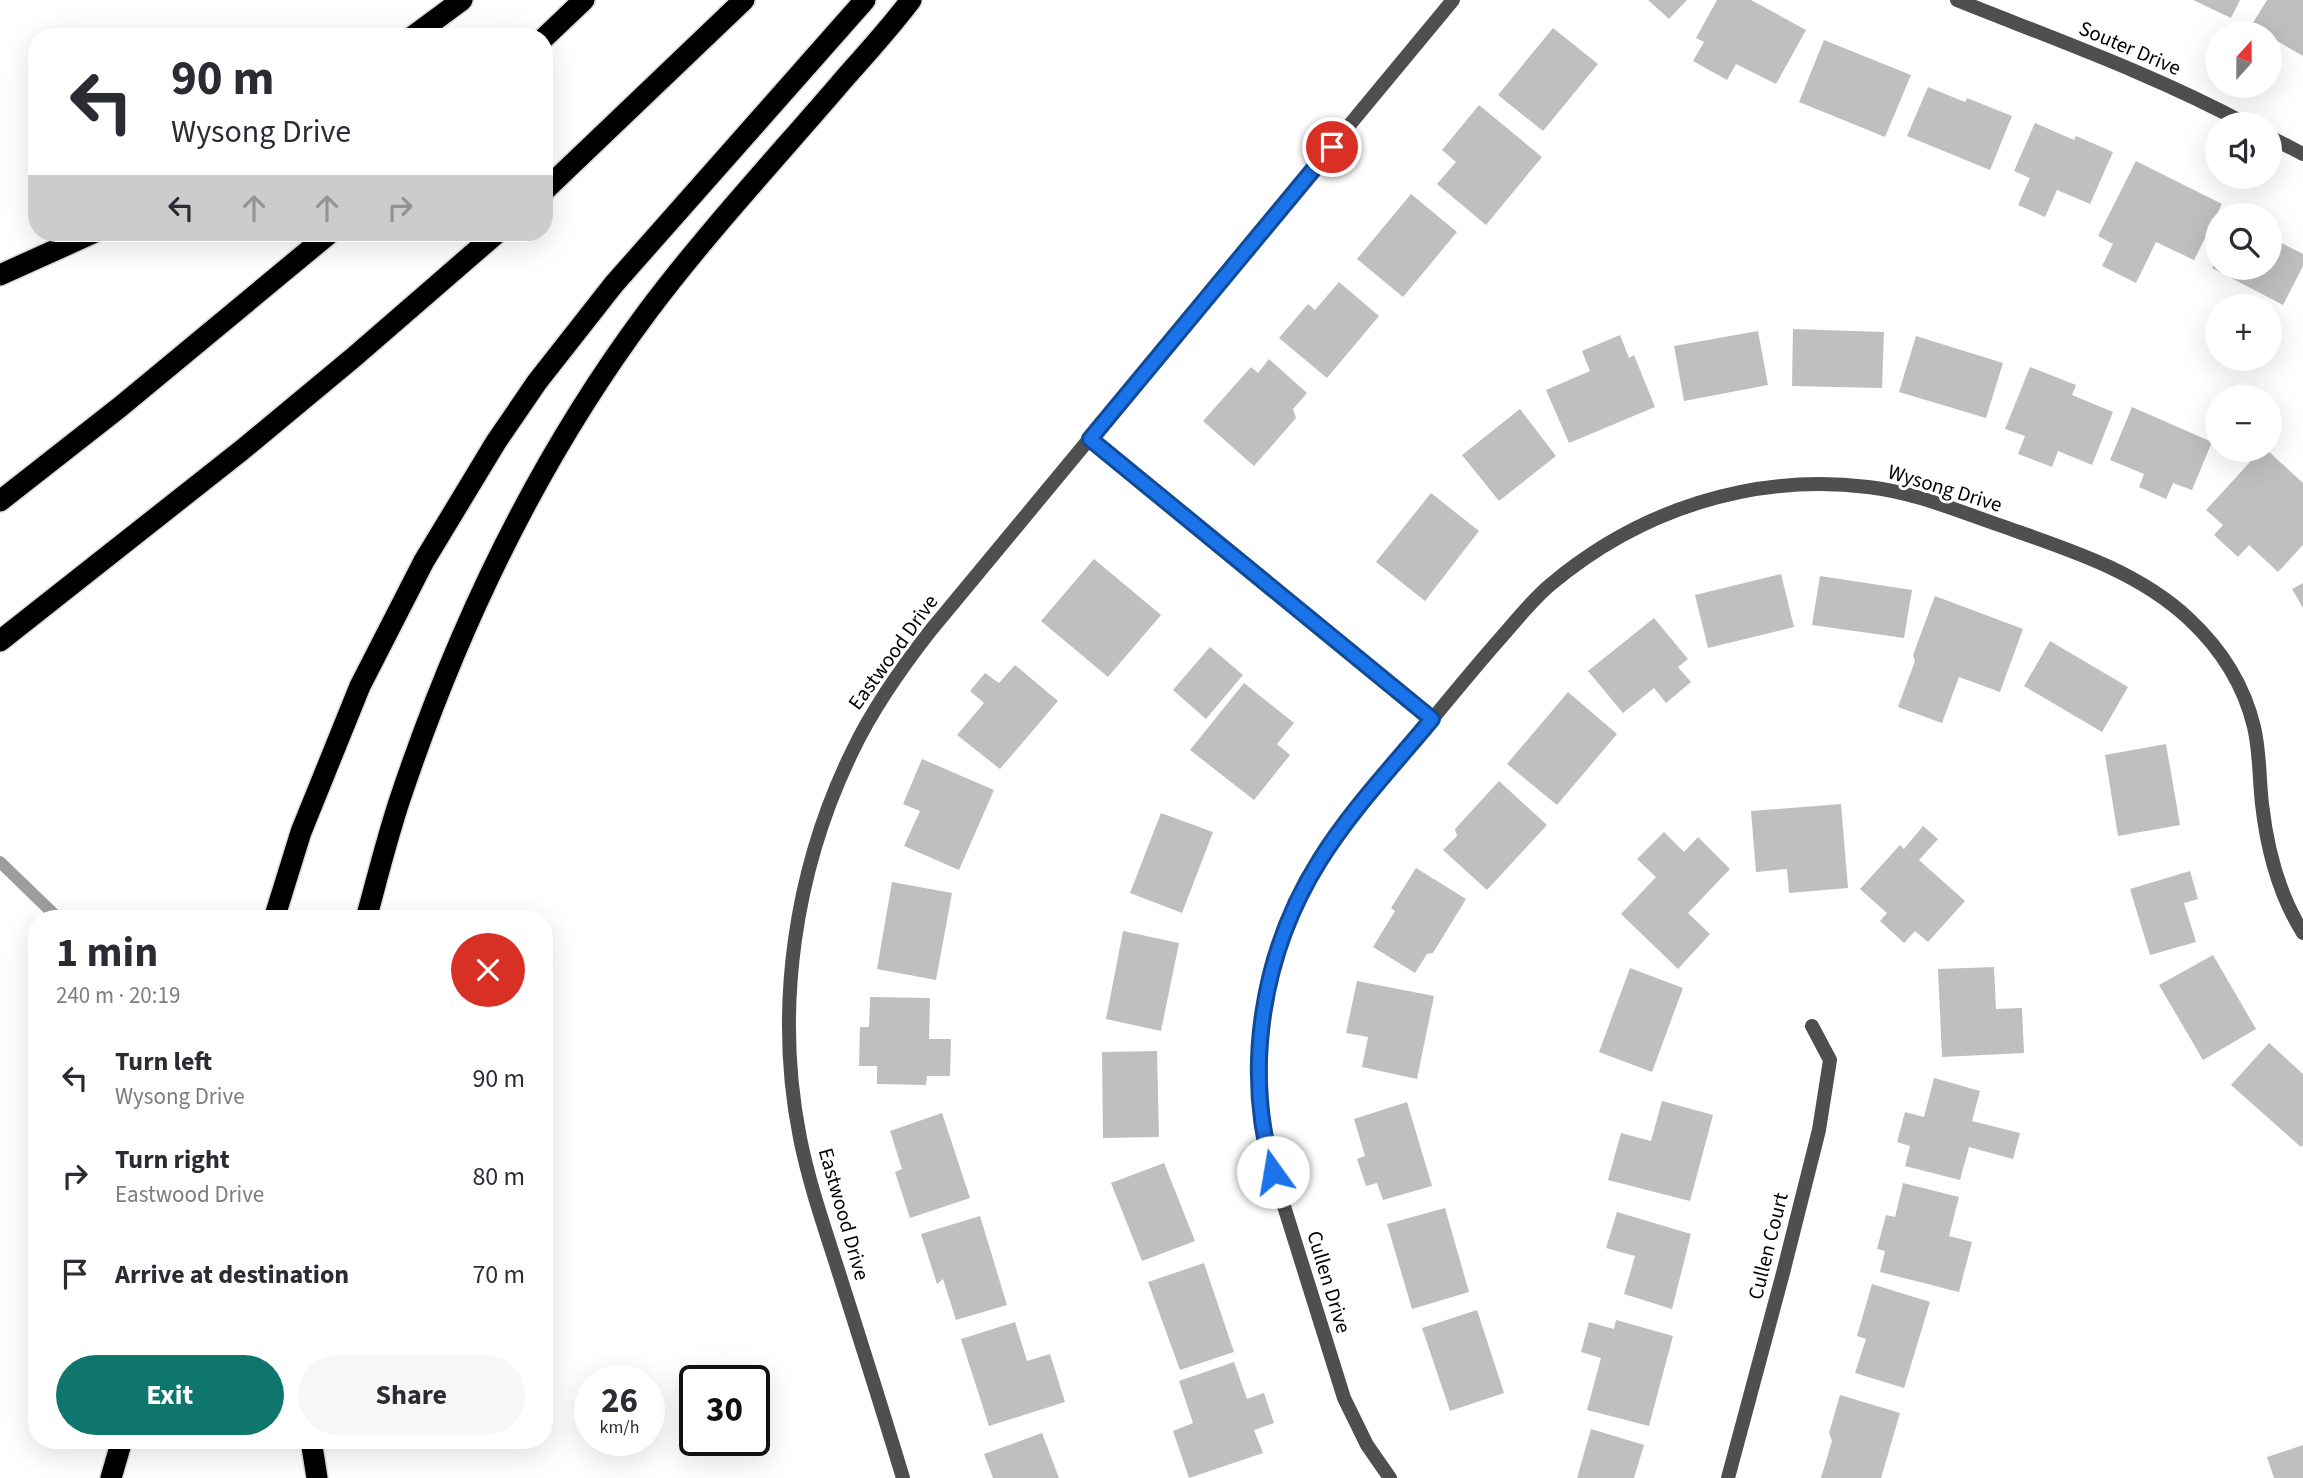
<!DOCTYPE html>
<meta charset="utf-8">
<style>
:root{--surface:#fff;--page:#f7f7f7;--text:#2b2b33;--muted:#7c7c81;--accent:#0f766e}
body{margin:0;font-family:"Source Sans 3",sans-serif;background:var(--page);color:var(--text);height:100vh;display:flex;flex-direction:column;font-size:26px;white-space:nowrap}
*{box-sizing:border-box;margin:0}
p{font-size:23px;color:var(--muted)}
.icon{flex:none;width:38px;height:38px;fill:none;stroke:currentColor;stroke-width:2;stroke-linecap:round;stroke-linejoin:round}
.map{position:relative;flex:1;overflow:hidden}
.side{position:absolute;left:28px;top:910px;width:525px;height:539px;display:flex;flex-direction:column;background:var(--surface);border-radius:28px;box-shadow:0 7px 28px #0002}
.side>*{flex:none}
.banner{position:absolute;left:28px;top:28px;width:525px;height:214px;border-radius:28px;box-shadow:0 7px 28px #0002;background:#fff;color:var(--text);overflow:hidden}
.needle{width:46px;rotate:21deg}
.fabs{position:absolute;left:2205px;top:21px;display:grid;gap:14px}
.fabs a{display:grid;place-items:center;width:77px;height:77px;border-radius:50%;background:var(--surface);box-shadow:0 7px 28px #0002;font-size:35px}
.speed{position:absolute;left:574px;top:1365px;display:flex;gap:14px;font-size:35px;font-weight:700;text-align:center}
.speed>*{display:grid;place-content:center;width:91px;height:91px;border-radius:50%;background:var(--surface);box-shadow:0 7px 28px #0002;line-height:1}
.speed small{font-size:18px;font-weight:400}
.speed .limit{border:4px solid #111;border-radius:10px;background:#fff;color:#111}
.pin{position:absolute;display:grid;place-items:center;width:60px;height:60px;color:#fff;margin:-30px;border:4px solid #fff;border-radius:50%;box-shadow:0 2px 7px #0007}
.me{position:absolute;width:77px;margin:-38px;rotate:347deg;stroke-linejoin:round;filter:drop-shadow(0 0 5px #0008)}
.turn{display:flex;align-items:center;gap:24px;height:147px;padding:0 28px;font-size:32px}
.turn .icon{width:91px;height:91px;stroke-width:2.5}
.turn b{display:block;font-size:49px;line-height:60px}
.lanes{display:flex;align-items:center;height:66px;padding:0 28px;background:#0003;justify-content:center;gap:35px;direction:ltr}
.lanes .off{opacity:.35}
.round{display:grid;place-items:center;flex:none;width:74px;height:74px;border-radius:37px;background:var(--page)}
.summary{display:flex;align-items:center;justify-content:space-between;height:119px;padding:0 28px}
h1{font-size:42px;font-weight:700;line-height:52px}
.primary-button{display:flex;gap:14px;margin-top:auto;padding:14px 28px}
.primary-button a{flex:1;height:80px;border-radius:42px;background:var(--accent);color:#fff;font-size:28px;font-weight:700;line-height:80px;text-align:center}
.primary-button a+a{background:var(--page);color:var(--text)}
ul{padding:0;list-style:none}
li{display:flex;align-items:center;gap:21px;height:98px;padding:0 28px}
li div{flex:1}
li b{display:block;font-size:26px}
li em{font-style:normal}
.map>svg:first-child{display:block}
</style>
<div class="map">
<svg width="2303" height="1478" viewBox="0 0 2303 1478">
<rect width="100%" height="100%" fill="#fff"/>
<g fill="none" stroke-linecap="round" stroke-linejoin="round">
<path stroke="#9d9d9d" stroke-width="12" d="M0,862L59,919"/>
</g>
<path fill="#bfbfbf" d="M1648,0H1687L1669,19Z
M1717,0H1751L1806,30L1776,84L1736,64L1727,80L1693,61L1704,42L1696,38Z
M2193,0H2240L2231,18Z
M2267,0H2303V56L2270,37V33H2264L2251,26Z
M1553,28L1598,64L1543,131L1498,95Z
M1824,40L1911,75L1885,137L1799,102Z
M1928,87L1965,102L1967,98L2012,116L1990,170L1907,136Z
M1479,105L1542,157L1486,225L1437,184L1456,162L1442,150Z
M2035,123L2074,140L2076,136L2113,152L2090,204L2057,190L2045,217L2018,205L2030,178L2014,171Z
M2136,161L2222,204L2194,260L2156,242L2136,283L2102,266L2113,244L2098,236Z
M1411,194L1457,232L1403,297L1357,259Z
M2270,237L2303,254V266L2283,305L2212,268L2217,261V268H2270Z
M1339,282L1379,316L1327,378L1279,338L1308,304L1315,310Z
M1793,329L1884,332L1882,388L1792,386Z
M1758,331L1768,385L1684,401L1674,346Z
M1620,335L1629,358L1634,355L1655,407L1569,443L1546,390L1590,371L1582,351Z
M1916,336L2003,363L1986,418L1899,392Z
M1269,359L1307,393L1293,409L1296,418L1254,466L1203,421L1251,367L1258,373Z
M2030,367L2076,385L2072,395L2113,412L2092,465L2058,451L2052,467L2018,454L2025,436L2005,429Z
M2132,407L2212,442L2192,490L2173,483L2166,499L2139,487L2144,474L2110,460Z
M1520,409L1556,456L1499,501L1462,455Z
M2261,450H2267L2303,483V545L2278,572L2249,545L2238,557L2214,535L2223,525L2206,510Z
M1431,493L1479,531L1425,601L1376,562Z
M1094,559L1161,615L1108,677L1041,621Z
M1781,574L1794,627L1708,648L1695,595Z
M1820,576L1912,590L1904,638L1812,625Z
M2303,583V608L2292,589Z
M1935,596L2023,629L2000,692L1959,677L1942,723L1898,707L1915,661L1913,655Z
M1654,618L1688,659L1678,667L1691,682L1666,703L1654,688L1623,713L1588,671Z
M2050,641L2128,687L2102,732L2024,686Z
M1210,647L1243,675L1206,719L1173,690Z
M1015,665L1058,701L1000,769L957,735L984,703L970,691L985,673L999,683Z
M1244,683L1294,723L1277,744L1290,755L1254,800L1190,750Z
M1568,692L1617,734L1557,805L1507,764Z
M2166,744L2180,825L2118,836L2105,755Z
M922,759L994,790L959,870L904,846L920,811L903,804Z
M1499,781L1547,825L1487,890L1443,850L1457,836L1455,829Z
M1841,804L1848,888L1789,893L1787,869L1756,872L1751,811Z
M1161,813L1213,832L1182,913L1130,893Z
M1923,826L1938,839L1919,860L1965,901L1928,942L1915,931L1904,943L1880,921L1887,913L1860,889L1900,845L1904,849Z
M1664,832L1684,852L1698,837L1730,869L1688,913L1710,934L1678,969L1621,914L1656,877L1637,859Z
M1416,868L1466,899L1433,953L1427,954L1415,973L1373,947L1395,911L1391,908Z
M2190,871L2198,899L2184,903L2196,942L2150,955L2130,889Z
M892,882L952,893L936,980L877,969Z
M1123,931L1179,943L1161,1031L1106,1019Z
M2213,955L2256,1029L2203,1060L2159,985Z
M1994,967L1996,1009L2022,1008L2024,1053L1942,1057L1938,969Z
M1630,968L1683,988L1652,1072L1599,1052Z
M1357,981L1434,996L1417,1079L1362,1067L1368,1037L1346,1033Z
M870,997L930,998L929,1039H951L950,1076H927L926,1085L877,1084V1066H859L860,1027H869Z
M2269,1043L2303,1074V1145L2301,1147L2231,1085Z
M1157,1051L1159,1137L1103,1138L1102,1052Z
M1934,1078L1980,1091L1972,1121L2020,1133L2013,1159L1969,1147L1960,1180L1905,1166L1910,1146L1897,1142L1905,1112L1924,1117Z
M1662,1101L1713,1115L1690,1201L1608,1180L1621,1133L1651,1141Z
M1407,1102L1432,1186L1383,1200L1377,1183L1366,1186L1357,1159L1365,1156L1354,1119Z
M942,1113L970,1198L910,1218L895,1172L902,1169L890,1131Z
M1164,1163L1195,1241L1142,1261L1111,1183Z
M1903,1183L1959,1197L1949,1236L1972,1242L1959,1292L1880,1272L1885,1251L1877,1249L1886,1215L1895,1217Z
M1445,1208L1469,1292L1412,1309L1387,1224Z
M1617,1212L1691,1234L1672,1309L1624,1294L1635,1256L1606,1248Z
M980,1216L1007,1305L956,1320L943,1279L937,1284L921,1234Z
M1204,1263L1234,1352L1180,1370L1148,1282Z
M1872,1284L1930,1302L1904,1388L1855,1373L1866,1339L1857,1336Z
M1477,1310L1504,1393L1450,1411L1422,1328Z
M1616,1320L1673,1336L1649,1426L1587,1410L1601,1358L1581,1352L1589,1322L1614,1329Z
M1015,1322L1027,1361L1050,1354L1065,1402L989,1426L961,1339Z
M1234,1362L1247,1399L1264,1393L1274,1423L1254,1430L1263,1453L1189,1478L1173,1431L1193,1423L1179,1381Z
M1840,1395L1900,1413L1881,1478H1821L1832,1441L1829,1433Z
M1591,1429L1644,1445L1634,1478H1577Z
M1042,1433L1059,1478H993L984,1454Z
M2303,1445V1478H2274L2267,1457Z"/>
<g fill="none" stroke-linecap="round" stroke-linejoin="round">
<g stroke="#dbdbdb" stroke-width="24">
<path id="highway" d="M412,37L462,0
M544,38L584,0
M544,191L744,0
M0,275L93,233
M0,501L120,407L330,233
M0,641L242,450L354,357L497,233
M274,919L301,832L360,686L424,561L496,442L537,382L614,284L865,0
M366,919C377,879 387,838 400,799C458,626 539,457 648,311C708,231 779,155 844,79C867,53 890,28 911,0
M311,1440L317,1478
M111,1478L122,1440"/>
</g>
<path stroke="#4f4f4f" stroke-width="14" d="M1957,0C2054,39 2153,74 2246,124
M2270,137L2303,154
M1090,439L1432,719
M903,1478C882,1408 860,1339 838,1270C824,1226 809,1183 800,1138C774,1008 795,868 853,750C874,706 902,667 931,630L1453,0
M1390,1478L1367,1445L1344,1398L1268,1155C1250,1053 1263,948 1320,859C1348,816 1383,778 1416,739C1443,706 1470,673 1498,641C1515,622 1531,601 1550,585C1639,510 1752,473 1868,487C1913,492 1956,510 1999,525C2064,548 2137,570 2189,619C2220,648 2244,685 2254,727C2260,752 2259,778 2262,804C2267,848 2279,895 2303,933
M1728,1478L1783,1273L1819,1130L1830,1060L1812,1026"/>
<use href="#highway" stroke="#000" stroke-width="21"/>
</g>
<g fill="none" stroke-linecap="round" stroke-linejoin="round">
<g stroke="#114b97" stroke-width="18">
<path id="route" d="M1273,1172C1243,1068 1262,952 1320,860C1351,810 1394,765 1432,719L1090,439L1332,147"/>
</g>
<use href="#route" stroke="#1a73e8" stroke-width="12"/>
</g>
<g text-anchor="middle" stroke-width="6" stroke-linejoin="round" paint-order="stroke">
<g font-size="21" fill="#000" stroke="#fff">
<text transform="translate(2130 48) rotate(23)" y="7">Souter Drive</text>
<text transform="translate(1945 488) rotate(17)" y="7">Wysong Drive</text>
<text transform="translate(893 652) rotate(-54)" y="7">Eastwood Drive</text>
<text transform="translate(844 1214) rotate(74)" y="7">Eastwood Drive</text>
<text transform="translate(1768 1246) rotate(-76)" y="7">Cullen Court</text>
<text transform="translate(1329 1282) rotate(73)" y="7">Cullen Drive</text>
</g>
</g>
</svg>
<div class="fabs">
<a><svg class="needle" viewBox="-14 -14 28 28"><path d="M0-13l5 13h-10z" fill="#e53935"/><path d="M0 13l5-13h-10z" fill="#7c7c81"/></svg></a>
<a><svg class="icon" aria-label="sound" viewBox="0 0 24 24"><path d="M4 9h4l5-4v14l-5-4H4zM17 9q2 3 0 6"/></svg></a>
<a><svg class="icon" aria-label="search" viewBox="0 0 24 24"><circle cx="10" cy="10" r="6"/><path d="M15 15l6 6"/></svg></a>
<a>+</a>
<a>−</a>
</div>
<div class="speed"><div>26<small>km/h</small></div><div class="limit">30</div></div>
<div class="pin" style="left:1332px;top:147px;background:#d93025"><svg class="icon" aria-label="arrive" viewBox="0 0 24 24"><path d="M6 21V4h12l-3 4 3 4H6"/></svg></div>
<svg class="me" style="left:1273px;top:1172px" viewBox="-20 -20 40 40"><circle r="19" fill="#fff"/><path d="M0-13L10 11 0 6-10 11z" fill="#1a73e8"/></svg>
<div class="banner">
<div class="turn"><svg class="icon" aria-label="left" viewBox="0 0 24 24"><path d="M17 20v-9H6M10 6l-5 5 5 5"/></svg><div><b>90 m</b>Wysong Drive</div></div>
<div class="lanes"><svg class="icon" aria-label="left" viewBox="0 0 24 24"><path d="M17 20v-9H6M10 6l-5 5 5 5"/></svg><svg class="icon off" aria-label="ahead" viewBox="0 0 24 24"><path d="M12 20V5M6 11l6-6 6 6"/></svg><svg class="icon off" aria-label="ahead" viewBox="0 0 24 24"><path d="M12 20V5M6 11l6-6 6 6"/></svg><svg class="icon off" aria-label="right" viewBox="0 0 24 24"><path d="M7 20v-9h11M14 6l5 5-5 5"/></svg></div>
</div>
<section class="side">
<div class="summary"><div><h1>1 min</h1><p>240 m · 20:19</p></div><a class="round" style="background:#d93025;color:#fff"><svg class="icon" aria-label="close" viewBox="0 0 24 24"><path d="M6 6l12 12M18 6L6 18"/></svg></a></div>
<ul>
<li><svg class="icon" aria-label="left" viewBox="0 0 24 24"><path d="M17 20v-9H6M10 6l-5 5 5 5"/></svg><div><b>Turn left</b><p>Wysong Drive</p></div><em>90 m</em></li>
<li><svg class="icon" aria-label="right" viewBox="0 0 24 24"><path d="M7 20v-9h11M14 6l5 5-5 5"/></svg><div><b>Turn right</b><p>Eastwood Drive</p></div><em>80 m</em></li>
<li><svg class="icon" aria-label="arrive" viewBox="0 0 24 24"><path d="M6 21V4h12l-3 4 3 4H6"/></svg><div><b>Arrive at destination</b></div><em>70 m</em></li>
</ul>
<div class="primary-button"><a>Exit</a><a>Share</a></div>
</section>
</div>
